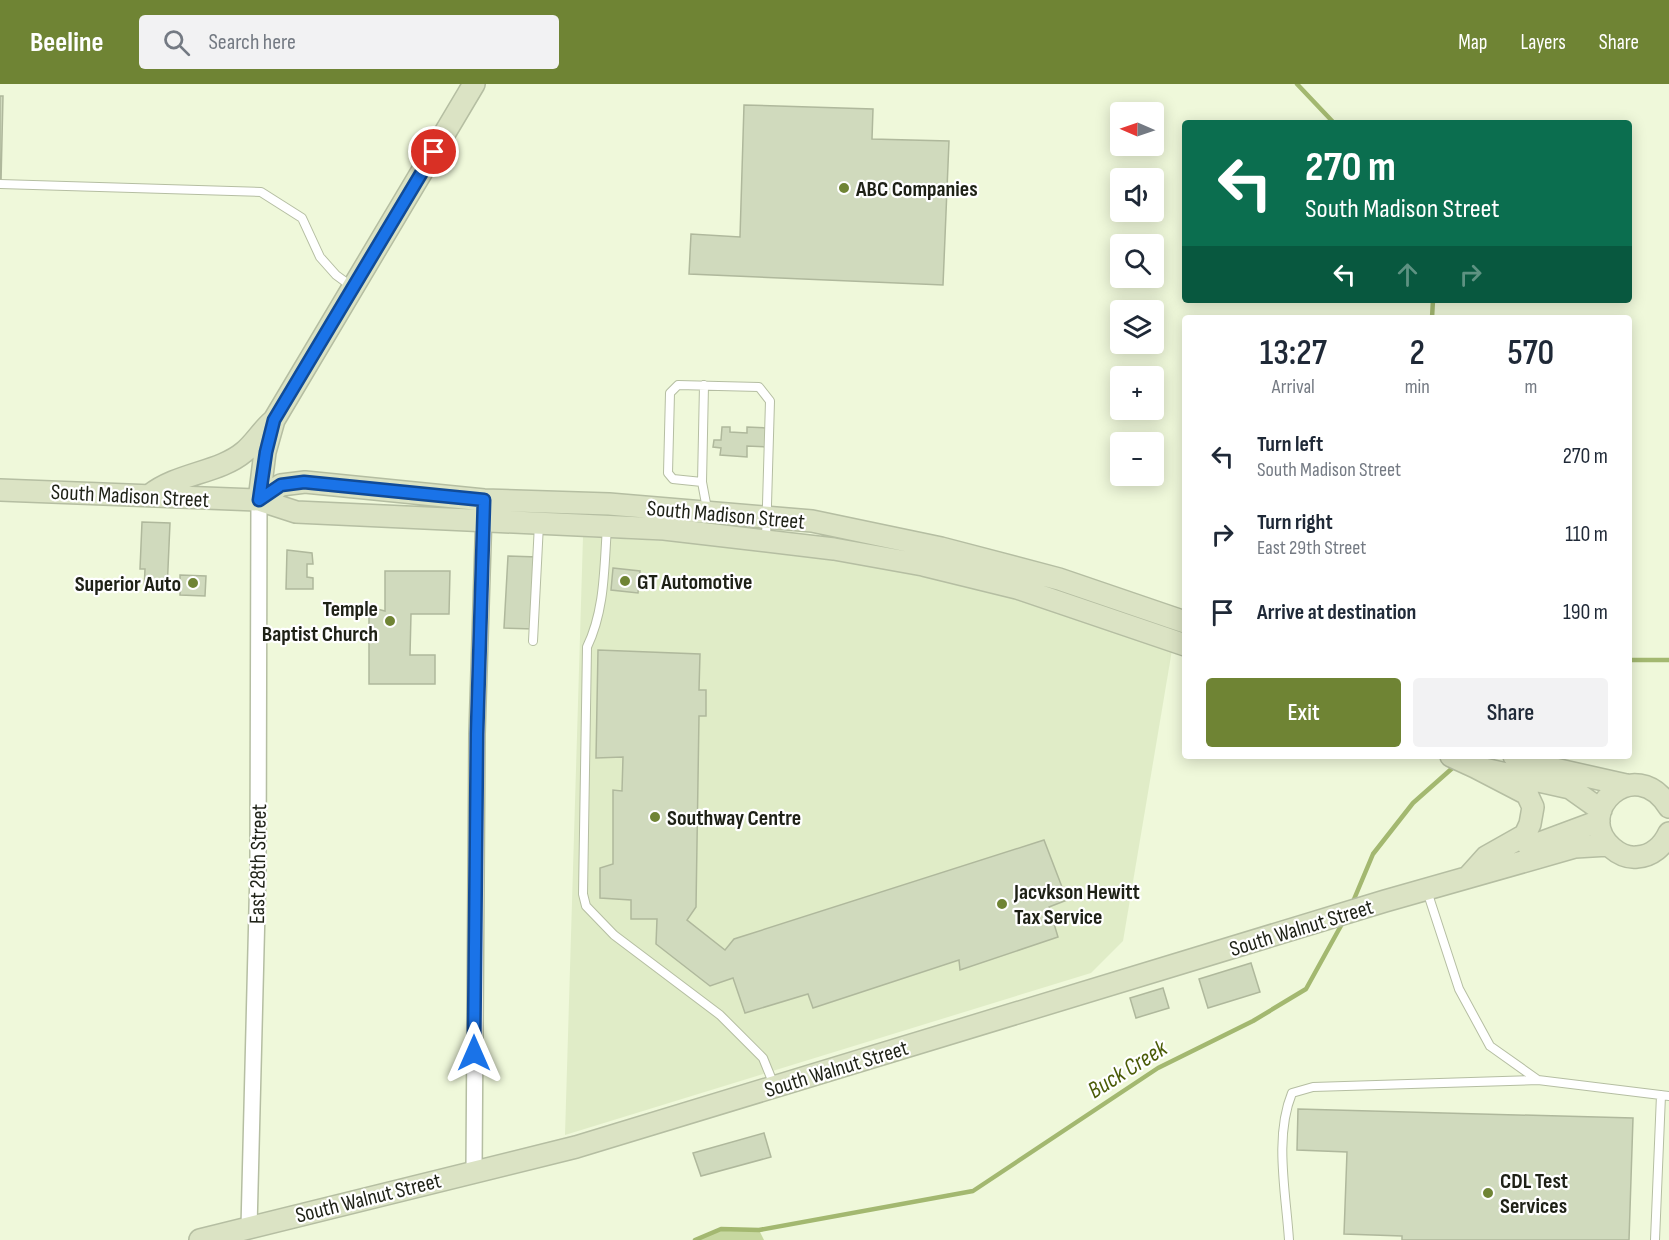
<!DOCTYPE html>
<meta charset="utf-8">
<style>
:root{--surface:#fff;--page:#f2f2f3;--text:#1f2937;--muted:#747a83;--accent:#6f8434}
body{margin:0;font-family:"Sofia Sans Condensed",sans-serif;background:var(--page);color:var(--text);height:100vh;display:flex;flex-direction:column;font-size:22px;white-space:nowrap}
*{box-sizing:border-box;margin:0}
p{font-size:20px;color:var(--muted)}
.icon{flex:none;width:33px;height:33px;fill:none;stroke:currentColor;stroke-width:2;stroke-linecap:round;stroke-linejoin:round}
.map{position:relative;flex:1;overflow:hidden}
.details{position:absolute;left:1182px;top:231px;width:450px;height:444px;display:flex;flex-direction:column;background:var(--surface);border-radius:6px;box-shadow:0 3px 15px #0003}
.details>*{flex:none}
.hud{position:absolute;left:1182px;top:36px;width:450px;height:183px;border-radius:6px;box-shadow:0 3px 15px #0003;background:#0b6e4f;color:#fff;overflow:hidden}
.needle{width:39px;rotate:272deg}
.buttons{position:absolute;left:1110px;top:18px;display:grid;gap:12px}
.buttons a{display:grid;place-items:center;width:54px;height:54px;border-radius:6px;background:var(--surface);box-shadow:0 3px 15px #0003;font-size:30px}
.pin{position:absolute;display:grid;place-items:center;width:51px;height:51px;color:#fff;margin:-26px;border:3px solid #fff;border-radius:50%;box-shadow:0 2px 6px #0007}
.me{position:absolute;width:66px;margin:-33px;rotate:0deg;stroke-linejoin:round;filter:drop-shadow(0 0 4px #0008)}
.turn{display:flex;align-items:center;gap:21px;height:126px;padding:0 24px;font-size:27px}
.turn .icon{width:78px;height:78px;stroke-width:2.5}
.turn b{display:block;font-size:42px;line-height:51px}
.lanes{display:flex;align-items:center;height:57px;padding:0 24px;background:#0003;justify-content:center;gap:30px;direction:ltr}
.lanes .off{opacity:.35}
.eta{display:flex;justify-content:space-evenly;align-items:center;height:102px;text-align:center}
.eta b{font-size:36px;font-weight:600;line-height:42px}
.button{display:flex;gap:12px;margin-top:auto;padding:12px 24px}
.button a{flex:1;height:69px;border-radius:6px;background:var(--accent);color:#fff;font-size:24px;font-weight:600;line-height:69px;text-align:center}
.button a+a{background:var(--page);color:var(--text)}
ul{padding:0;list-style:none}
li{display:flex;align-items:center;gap:18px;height:78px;padding:0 24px}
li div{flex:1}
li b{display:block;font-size:22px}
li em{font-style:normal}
header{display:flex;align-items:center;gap:36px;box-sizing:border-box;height:84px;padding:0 30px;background:var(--accent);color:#fff}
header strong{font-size:28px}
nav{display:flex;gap:33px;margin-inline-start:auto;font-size:21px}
.search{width:420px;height:54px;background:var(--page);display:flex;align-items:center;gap:15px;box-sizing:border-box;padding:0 21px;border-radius:6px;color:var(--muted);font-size:22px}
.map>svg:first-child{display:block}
</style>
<header>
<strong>Beeline</strong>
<div class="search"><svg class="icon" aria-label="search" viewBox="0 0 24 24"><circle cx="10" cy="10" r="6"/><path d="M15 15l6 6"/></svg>Search here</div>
<nav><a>Map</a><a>Layers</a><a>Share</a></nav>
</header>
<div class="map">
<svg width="1669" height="1156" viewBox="0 0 1669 1156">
<rect width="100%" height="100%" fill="#eff8da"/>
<path fill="#e0ecc7" d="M583,453L730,460L833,474L986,506L1172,566L1123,857L1091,889L565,1051Z"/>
<path fill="#c7d8a0" d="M721,1145L759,1146L764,1156H695Z"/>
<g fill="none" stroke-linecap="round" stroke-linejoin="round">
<path stroke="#a3b870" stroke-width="4.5" d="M1297,0L1334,39
M1432,234L1433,216
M1629,576H1669
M1352,820L1373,770L1413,719L1457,680
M695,1156L721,1145L759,1146L973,1107L1158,984L1253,937L1306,905L1343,838"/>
</g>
<path fill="#d0dabd" stroke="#afb89c" stroke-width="1.5" d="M0,12H3L1,98H0Z
M744,21L873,25L872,55L949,57L943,201L689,190L691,150L740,153Z
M722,343H730V348L747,349V343L767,344V363L747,362V373L720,371L721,364L713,363L714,356H721Z
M142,438L170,439L167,507L144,506L145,485H140Z
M287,466L312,469L313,480H307V493L313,494V505H286Z
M508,472L538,473L534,545L504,544Z
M613,484L640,487L638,509L611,506Z
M385,487H450L449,530H411L410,571H435V600H369V523L385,527Z
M180,491L206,492L205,512L180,511Z
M598,566L700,570L699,606H706V632H699L696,823L687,836L725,866L734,855L1044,756L1067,816L1049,823L1058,853L960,886L959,876L813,924L808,910L745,929L733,894L710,902L656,860L657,835H631V816L600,814V784L613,780V706L622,707L623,673L596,674Z
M1251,879L1260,908L1208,924L1199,895Z
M1163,904L1169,924L1136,934L1130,914Z
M1298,1025L1633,1034L1629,1156H1402V1152L1344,1150L1347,1068L1297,1066Z
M764,1049L771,1073L701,1092L693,1069Z"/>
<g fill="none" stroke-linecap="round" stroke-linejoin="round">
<g stroke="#b5bea2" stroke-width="10">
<path id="service" d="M0,100L261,108L302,134L320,173L336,191L351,202
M702,398L704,301
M707,425L702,398L673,395L668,389L670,309L678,301L759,303L770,317L766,455
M607,443C604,484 605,526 587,563L583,810L586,822L614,851L720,931L763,974L774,1001
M533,557L539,440
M1427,807L1459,905L1490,962L1538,996L1669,1012
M1289,1156C1286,1109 1274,1053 1292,1009L1313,1003L1538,996
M1655,1156L1661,1011"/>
</g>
<g stroke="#b5bea2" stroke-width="18">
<path id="minor" d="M474,1087L477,650L484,427
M249,1144L258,785L259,416"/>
</g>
<g stroke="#b5bea2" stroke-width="24">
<path id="secondary" d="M0,406L259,416L296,428L664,445L834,465L923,481L1017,504L1185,561
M150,411C178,389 219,389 244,368C255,359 262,346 273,337
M259,416L281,401L305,398L484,416L609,420L812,437L941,464L1059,495L1185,538
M259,416L265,368L274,336L474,0
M1451,672L1475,683L1570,704L1601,726
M1514,672L1537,681L1626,701
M1669,723C1635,668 1571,728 1612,764C1619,770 1628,774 1637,773C1652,772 1663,762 1669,749
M1529,763L1599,737
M1468,793L1486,773L1525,751L1530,740L1533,723L1527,710L1475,683
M200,1156L576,1063L1385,817L1575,763L1609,761"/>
</g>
<use href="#service" stroke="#fff" stroke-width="8"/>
<use href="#minor" stroke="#fff" stroke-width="15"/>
<use href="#secondary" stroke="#dbe3c4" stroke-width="21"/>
</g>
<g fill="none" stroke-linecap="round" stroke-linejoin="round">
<g stroke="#114b97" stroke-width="15">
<path id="route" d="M434,68L274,336L266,368L259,416L281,401L304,398L484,416L477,650L474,969"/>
</g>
<use href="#route" stroke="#1a73e8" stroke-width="10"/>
</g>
<g fill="#6f8434" stroke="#fff" stroke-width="2">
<circle cx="844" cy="104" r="6"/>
<circle cx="625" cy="497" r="6"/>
<circle cx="193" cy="499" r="6"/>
<circle cx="390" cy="537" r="6"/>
<circle cx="655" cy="733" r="6"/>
<circle cx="1002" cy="820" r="6"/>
<circle cx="1488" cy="1109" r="6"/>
</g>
<g text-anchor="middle" stroke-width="4.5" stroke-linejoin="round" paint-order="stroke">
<g font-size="22" font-weight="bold" fill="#1e2116" stroke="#fff" text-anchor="start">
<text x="856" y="112">ABC Companies</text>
<text x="637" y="505">GT Automotive</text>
<text x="181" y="507" text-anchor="end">Superior Auto</text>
<text x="378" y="532" text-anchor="end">Temple<tspan x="378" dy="25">Baptist Church</tspan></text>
<text x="667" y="741">Southway Centre</text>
<text x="1014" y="815">Jacvkson Hewitt<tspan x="1014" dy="25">Tax Service</tspan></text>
<text x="1500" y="1104">CDL Test<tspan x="1500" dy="25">Services</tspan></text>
</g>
<g font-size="22" fill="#1e2116" stroke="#fff">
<text transform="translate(130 411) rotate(3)" y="8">South Madison Street</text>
<text transform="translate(726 430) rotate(5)" y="8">South Madison Street</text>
<text transform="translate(257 780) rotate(-89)" y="8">East 28th Street</text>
<text transform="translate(1301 843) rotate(-17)" y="8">South Walnut Street</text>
<text transform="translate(836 984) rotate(-17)" y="8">South Walnut Street</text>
<text transform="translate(368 1113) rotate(-14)" y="8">South Walnut Street</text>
</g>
<g font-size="24" font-style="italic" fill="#4b5c08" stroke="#fff">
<text transform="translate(1127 985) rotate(-32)" y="8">Buck Creek</text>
</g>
</g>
</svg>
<div class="buttons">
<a><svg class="needle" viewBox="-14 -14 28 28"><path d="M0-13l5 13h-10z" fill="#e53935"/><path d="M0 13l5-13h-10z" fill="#747a83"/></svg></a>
<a><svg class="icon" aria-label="sound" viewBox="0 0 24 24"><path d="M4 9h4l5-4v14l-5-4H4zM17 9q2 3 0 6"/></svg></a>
<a><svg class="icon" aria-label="search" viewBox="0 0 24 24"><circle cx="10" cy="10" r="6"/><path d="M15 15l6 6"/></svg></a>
<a><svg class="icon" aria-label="layers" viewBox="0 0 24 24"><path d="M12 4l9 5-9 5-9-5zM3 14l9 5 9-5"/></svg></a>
<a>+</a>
<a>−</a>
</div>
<div class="pin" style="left:434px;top:68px;background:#d93025"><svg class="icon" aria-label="arrive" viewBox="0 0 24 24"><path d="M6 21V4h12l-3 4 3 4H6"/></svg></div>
<svg class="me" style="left:474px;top:969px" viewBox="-20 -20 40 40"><path d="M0-17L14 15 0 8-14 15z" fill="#1a73e8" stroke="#fff" stroke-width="4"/></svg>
<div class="hud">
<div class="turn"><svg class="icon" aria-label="left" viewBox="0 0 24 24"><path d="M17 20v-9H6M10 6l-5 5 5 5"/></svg><div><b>270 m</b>South Madison Street</div></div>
<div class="lanes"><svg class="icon" aria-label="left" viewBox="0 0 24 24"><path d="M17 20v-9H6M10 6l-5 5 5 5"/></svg><svg class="icon off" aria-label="ahead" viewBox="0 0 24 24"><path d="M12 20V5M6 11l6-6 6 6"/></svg><svg class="icon off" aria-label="right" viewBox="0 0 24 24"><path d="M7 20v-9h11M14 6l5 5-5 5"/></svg></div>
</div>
<section class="details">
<div class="eta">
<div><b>13:27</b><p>Arrival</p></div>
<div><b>2</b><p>min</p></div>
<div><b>570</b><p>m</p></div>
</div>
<ul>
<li><svg class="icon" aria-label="left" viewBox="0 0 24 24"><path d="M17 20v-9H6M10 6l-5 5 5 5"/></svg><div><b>Turn left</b><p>South Madison Street</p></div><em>270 m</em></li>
<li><svg class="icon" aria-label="right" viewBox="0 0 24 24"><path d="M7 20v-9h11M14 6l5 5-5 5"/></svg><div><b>Turn right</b><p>East 29th Street</p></div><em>110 m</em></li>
<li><svg class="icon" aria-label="arrive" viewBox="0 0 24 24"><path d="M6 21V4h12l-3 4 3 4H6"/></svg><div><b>Arrive at destination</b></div><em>190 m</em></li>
</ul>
<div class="button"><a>Exit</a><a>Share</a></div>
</section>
</div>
